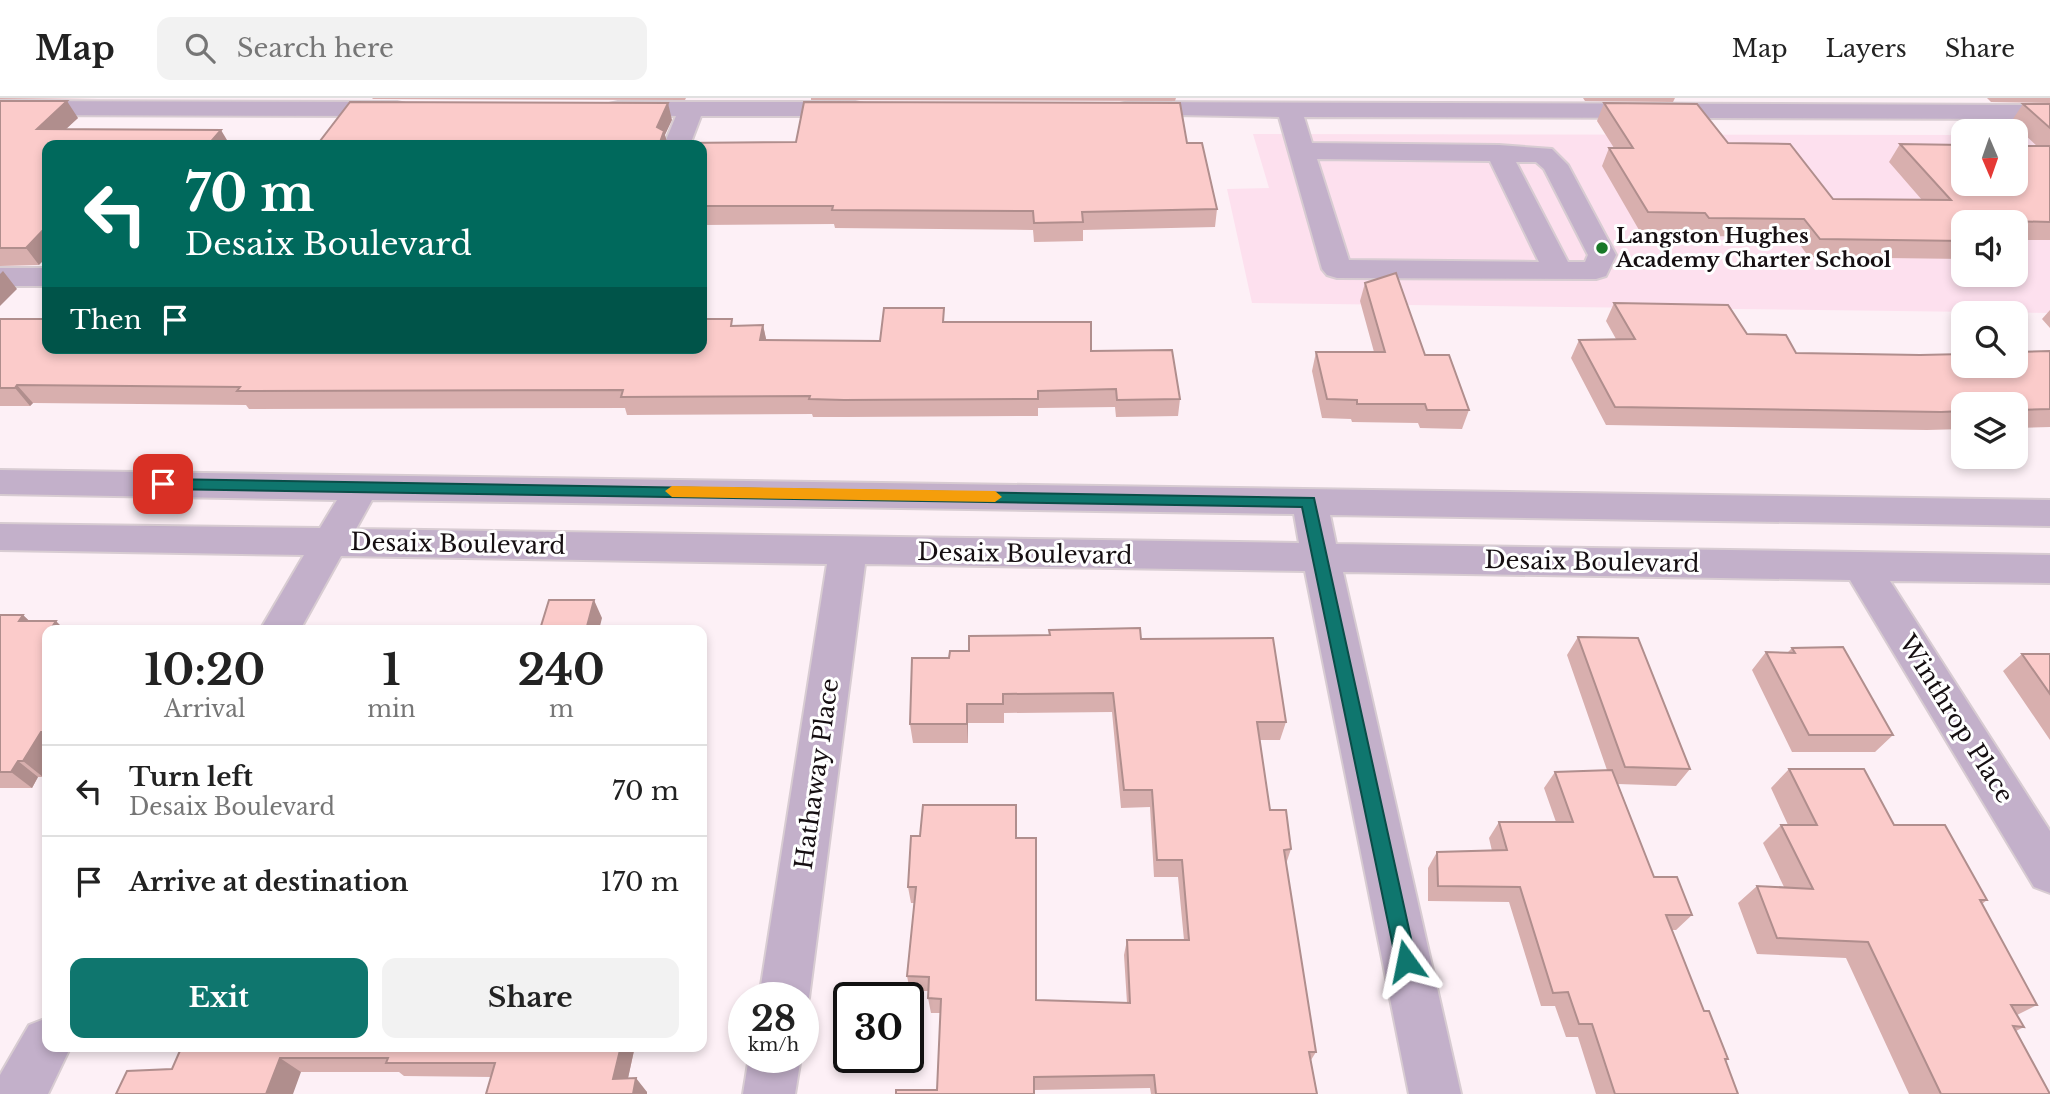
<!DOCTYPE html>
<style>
:root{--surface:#fff;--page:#f2f2f2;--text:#222;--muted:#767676;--line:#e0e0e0;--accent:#0f766e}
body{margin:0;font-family:"Libre Baskerville",serif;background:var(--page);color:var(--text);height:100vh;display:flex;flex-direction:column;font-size:26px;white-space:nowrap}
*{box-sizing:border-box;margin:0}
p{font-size:23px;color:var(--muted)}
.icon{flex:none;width:38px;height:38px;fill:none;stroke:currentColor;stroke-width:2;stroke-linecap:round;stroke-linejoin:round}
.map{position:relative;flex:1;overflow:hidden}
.sheet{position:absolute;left:42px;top:527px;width:665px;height:427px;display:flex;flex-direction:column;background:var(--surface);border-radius:14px;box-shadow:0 4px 10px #0003}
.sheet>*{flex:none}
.top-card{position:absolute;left:42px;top:42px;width:665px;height:214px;border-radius:14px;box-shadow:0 4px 10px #0003;background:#00695c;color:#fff;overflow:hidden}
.needle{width:46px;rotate:178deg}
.tools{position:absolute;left:1951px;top:21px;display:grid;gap:14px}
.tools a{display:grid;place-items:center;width:77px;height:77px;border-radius:14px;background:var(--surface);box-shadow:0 4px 10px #0003;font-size:35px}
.speed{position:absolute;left:728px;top:884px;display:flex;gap:14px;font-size:35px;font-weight:700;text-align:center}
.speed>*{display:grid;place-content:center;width:91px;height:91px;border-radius:50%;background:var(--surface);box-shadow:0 4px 10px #0003;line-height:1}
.speed small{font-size:18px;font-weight:400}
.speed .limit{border:4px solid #111;border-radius:10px;background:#fff;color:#111}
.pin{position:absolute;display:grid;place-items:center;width:60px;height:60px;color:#fff;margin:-30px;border-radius:14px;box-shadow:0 4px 10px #0006}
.me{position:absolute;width:77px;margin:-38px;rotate:348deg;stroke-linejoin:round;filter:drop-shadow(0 0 5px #0008)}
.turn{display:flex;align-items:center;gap:24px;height:147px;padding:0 28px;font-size:32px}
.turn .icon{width:91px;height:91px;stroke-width:2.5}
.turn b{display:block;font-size:49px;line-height:60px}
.then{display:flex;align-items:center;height:66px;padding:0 28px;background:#0003;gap:14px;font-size:26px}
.eta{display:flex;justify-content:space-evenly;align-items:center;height:119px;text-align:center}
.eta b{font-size:42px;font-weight:800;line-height:49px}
.cta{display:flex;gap:14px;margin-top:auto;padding:14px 28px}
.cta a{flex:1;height:80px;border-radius:14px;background:var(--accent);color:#fff;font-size:28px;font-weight:800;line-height:80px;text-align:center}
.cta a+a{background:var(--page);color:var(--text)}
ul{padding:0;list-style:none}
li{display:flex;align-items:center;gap:21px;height:91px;padding:0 28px;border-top:2px solid var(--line)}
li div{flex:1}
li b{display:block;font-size:26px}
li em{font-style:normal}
header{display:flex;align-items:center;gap:42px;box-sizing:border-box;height:98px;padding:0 35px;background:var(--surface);border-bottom:2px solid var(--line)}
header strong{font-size:33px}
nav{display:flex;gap:38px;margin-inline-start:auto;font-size:24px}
.search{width:490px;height:63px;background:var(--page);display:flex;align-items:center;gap:18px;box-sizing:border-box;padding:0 24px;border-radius:14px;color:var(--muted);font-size:26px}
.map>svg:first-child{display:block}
</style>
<header>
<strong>Map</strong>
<div class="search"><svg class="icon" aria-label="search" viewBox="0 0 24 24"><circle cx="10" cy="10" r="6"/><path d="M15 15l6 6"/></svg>Search here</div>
<nav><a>Map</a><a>Layers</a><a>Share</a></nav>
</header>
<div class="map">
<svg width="2050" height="996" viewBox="0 0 2050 996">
<rect width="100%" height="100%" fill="#fdf0f6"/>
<path fill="#fde0ee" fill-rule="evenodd" d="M1253,36L1963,37L1964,86H2016V38H2050V215L1252,205L1227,91L1269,90ZM1964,124H2016V177H1964Z"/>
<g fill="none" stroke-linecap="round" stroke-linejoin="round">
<g stroke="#d8ccd2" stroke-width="4">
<path id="minor" d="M0,3L397,4L406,6L409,11L406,16L397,18L0,17Z
M618,4H855L864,6L867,11L864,16L855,18H701L690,47H664L676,18L609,16L606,11L609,6Z
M1129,4L2050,7V21L1304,19L1312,45L1499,47L1552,51L1568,67L1616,157L1606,178L1596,181L1337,180L1327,177L1322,171L1279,19L1120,16L1117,11L1120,6ZM1317,61L1490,63L1539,164L1349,162ZM1516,64H1536L1544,71L1588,157L1585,164H1568Z
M0,170H47V188H0Z
M0,372L2050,402V428L1330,417L1336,446L2050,457V485L1890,483L2050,733V795L2034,789L1850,482L1343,474L1461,996H1409L1305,473L865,466L809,900L803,914V900H759L827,466L341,458L300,532H260L304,457L0,452V426L320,430L337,402L0,396ZM372,402L1294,416L1299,445L356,431Z
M47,920V948H71L48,996H0V977L29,927Z
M749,959H801L795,996H743Z"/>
</g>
<use href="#minor" fill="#c3b0ca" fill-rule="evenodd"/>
</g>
<path fill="#d8afae" d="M0,0H98L0,1Z
M372,0H686L685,2L373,1Z
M811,0H1176L1175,3L811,2Z
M1583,0H1675L1673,4L1585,3Z
M1987,0H2050V5L1991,4Z
M0,3L78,20L47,47L39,167L0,168Z
M1604,5L1728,45L1833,101L1922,102L1889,64L1900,46L2037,48L2011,24L2023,6H2050V142H2023L2024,144L2016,154V124H1964V161L1809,159L1794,139L1699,138L1696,133L1639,132L1602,68L1609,50H1614L1597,23Z
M1187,45L1217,111L1215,129L1083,132V143L1034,144L1033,132L835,130L834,126L702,127V47Z
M1365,185L1425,257L1469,312L1462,331L1420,330L1418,325L1352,324L1351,321L1322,320L1312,273L1316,254H1374L1360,203Z
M1614,205L1747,236L1796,255L1920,257L2050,253V329L2016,330V306H1964V331L1927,332L1606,327L1571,260L1579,242L1616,241L1606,223Z
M2050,212V230L2042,221Z
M0,221L702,250L734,228L763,227L766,242L880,243L945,224L1091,253L1180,301L1178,318L1116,319L1115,309L1038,310V318L847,319H813L812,316L627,317L625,310L249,311L246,307L33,305L30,308H0Z
M0,517H23L29,523L47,532V671L43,679H38L32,690H0Z
M1578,539L1690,671L1676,688L1618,686L1654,779L1692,817L1676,832H1672L1704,913L1728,961L1726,963L1738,996H1596L1578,939H1566L1555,908H1541L1509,804L1428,803V770L1437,754L1492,753L1489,740L1499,724H1556L1544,690L1555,674L1607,672L1567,557Z
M1141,541L1286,624L1280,642H1259L1270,712L1291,751L1286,766L1316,954L1311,962L1317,996H1151L1150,990L1034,992H937L941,915H931L928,900V893H910L907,878L914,805H911L908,789L1016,740L1036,902L1127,905L1124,857L1127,842H1184L1178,779H1154L1150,709L1121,710L1112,614L1004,615V625H968V645H913L910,626L949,560L969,553Z
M1792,550L1893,637L1875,654H1792L1752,572L1766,554L1787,555Z
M2022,556H2050V642L2003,573Z
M1789,671L1894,727L1987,802L1982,806L2037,907L2017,917L2024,929L2016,933L2050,996H1909L1846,860L1757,856L1738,805L1757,788L1784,789L1763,745L1781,727H1788L1771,690Z
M182,948H635L628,980L647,994V996H486L491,979L404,978L399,974H301L172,971Z"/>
<path fill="#b08e8d" d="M67,3L78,20L49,47L37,31Z
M668,5L672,22L665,37L668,47H659L657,29Z
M221,32L230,47H208Z
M47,128V159L39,167L26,150Z
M3,173L17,191L0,208V176Z
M763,227L767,245L760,242Z
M17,287L33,305L30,308L15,290Z
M594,502L602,520L599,532H586Z
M23,517L41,534L19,523Z
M56,523L65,532H50Z
M967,606L968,625V645L967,626Z
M41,634L47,640V671L43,679L23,663Z
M18,663L38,679L32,690L11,674Z
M702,713L705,721L702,748Z
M621,948H635L625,994L613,981Z
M280,960L301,974L293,996H266Z
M636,980L647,994V996H633Z"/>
<path fill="#fbcbca" stroke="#b08e8d" stroke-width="2" d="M0,3H67L37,31L221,32L208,47H47V128L26,150H0Z
M350,4L668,5L657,29L664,33L659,47H317Z
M804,4L1180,5L1187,45H1202L1217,111L1082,114L1083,124L1034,125L1033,113L832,112L833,108H702V47H679L680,45L796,44Z
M1604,5L1697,6L1728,45L1790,46L1833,101L1951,102L1900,46L1964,47V86H2016V48H2050V124L2005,123L2006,124H1964V143L1820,141L1804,121L1709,120L1705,115L1648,114L1609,50H1633Z
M2023,6H2050V30Z
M2016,135L2024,144L2016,143Z
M1396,175L1425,257H1449L1469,312H1427L1425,306H1357V302L1327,301L1316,254H1385L1365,185Z
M1614,205L1728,207L1747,236L1786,237L1796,255L1920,257L1964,256V268H2016V254L2050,253V311L2016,312V306H1964V313L1941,314L1615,309L1579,242L1635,241Z
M884,210H944L943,224H1091V253L1172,252L1180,301L1117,302L1116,291L1038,293V301L844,302L809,301L810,298L621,299L623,292L237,293L240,289L17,287L15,290H0V221H47V250H702V221H732L731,228L763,227L760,242L880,243Z
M549,502H594L586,532H399L541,528Z
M0,517H23L19,523H56L50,532H47V634H41L23,663H18L11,674H0Z
M1140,530L1141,541L1273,540L1286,624H1257L1270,712H1286L1291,751L1284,752L1316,954H1309L1317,996H1156L1154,977L1034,979V996H896V992H937L941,901L928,900L929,879L907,878L916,789H908L911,738H920L923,707H1016V740H1036V902L1130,905L1127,842H1189L1182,762H1157L1152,692H1124L1113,595L1003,596V606H967V626H910L912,560H949L950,553H969V538L1050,537L1049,532Z
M1578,539L1638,540L1690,671L1625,669Z
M1843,549L1893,637H1809L1766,554L1795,555L1792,550Z
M2022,556H2050V596Z
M1789,671H1864L1894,727H1945L1987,802H1980L2037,907H2011L2024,929L2013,928L2050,996H1941L1868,844L1777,840L1757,788L1813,791L1781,727H1817Z
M1612,672L1654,779H1677L1692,817H1666L1704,913H1709L1728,961H1725L1738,996H1615L1592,926H1579L1568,894L1553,895L1520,789L1438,788L1437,754L1507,752L1499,724H1573L1555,674Z
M182,948H621L613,981L636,980L633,996H486L495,965H386L388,960H280L266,996H116L127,973L172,971Z"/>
<path fill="#0f766e" stroke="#0a4d48" stroke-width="2" d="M163,381L1314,400L1416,863L1413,870L1406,873L1399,870L1396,863L1302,409L163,391L156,386Z"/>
<path fill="#f59e0b" d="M672,388L995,393L1002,399L995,404L672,399L665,393Z"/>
<circle fill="#187828" stroke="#fff" stroke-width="2.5" cx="1602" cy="150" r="7"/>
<g text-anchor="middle" stroke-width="6" stroke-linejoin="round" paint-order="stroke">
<g font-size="21" font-weight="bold" fill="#160f12" stroke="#fff" text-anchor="start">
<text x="1616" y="145">Langston Hughes<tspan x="1616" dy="24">Academy Charter School</tspan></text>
</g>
<g font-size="24" fill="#160f12" stroke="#fff">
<text transform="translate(458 446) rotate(1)" y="8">Desaix Boulevard</text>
<text transform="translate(1025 456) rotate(1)" y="8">Desaix Boulevard</text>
<text transform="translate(1592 464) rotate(1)" y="8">Desaix Boulevard</text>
<text transform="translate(1956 621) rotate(58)" y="8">Winthrop Place</text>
<text transform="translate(817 676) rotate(-82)" y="8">Hathaway Place</text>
</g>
</g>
</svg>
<div class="tools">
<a><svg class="needle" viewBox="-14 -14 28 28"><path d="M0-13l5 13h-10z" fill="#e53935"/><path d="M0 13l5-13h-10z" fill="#767676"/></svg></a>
<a><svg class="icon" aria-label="sound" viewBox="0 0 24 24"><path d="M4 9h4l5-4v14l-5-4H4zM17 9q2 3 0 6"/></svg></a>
<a><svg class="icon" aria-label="search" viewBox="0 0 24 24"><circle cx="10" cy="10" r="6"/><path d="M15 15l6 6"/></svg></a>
<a><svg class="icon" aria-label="layers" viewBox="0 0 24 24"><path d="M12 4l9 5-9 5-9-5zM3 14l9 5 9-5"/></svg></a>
</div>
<div class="speed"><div>28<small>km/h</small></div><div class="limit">30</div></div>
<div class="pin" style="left:163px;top:386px;background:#d93025"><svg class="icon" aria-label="arrive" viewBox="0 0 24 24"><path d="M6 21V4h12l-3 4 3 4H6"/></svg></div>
<svg class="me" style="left:1406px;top:863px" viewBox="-20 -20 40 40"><path d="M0-17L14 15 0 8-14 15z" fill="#0f766e" stroke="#fff" stroke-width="4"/></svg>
<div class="top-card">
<div class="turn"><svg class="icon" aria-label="left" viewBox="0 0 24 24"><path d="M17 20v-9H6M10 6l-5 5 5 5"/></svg><div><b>70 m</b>Desaix Boulevard</div></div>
<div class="then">Then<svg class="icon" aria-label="arrive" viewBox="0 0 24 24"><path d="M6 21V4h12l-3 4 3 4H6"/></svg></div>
</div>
<section class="sheet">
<div class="eta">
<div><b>10:20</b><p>Arrival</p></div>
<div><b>1</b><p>min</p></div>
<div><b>240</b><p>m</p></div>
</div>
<ul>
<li><svg class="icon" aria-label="left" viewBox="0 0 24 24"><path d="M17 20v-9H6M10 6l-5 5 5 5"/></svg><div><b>Turn left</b><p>Desaix Boulevard</p></div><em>70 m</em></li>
<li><svg class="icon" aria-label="arrive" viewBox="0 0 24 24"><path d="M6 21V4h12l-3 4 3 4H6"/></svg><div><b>Arrive at destination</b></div><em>170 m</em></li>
</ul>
<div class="cta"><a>Exit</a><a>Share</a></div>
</section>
</div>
